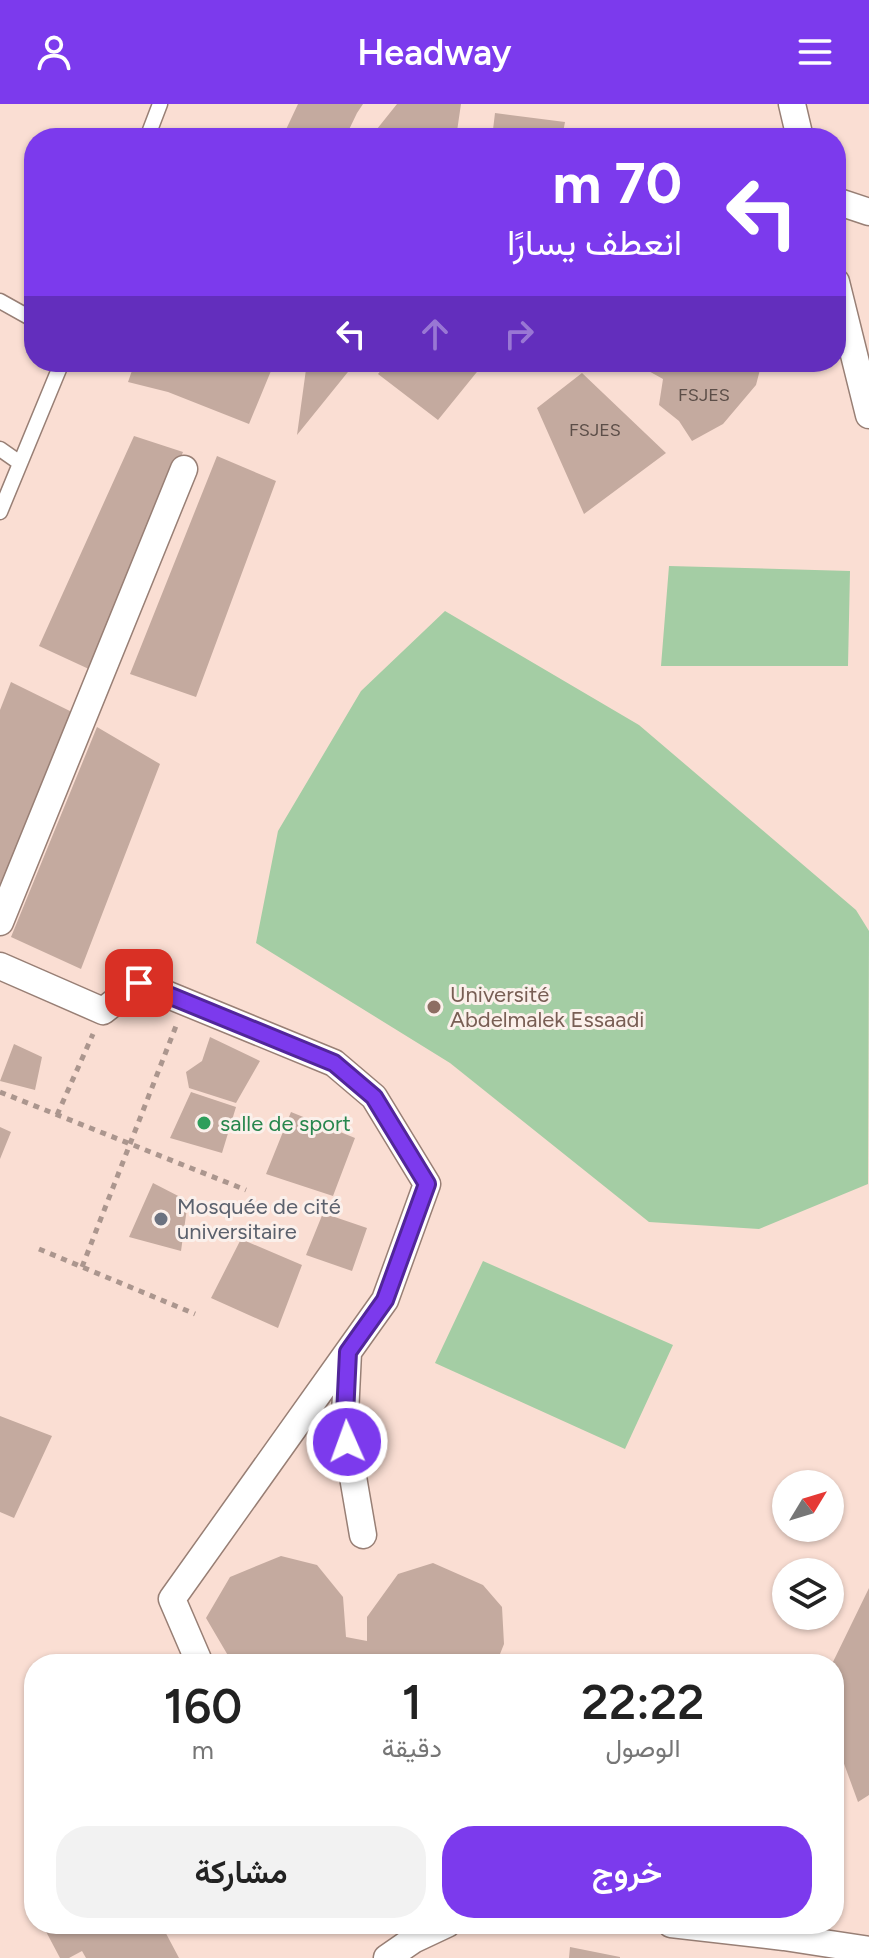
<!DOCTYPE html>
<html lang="ar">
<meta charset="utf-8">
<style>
:root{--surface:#fff;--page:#f2f2f2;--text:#222;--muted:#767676;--accent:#7c3aed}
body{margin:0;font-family:Figtree,Vazirmatn,sans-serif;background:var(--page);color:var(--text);direction:rtl;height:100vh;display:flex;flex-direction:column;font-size:30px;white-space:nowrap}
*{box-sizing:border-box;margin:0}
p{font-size:26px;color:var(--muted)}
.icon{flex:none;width:44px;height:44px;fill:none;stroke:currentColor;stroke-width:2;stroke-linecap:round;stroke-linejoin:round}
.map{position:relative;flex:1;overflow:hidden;direction:ltr}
.drawer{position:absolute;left:24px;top:1550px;width:820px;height:280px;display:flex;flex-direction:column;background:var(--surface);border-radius:32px;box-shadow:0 2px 6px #0004;direction:rtl}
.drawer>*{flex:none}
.guide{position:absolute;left:24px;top:24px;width:822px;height:244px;border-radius:32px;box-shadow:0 2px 6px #0004;direction:rtl;background:#7c3aed;color:#fff;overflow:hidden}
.needle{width:52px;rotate:52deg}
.fabs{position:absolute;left:772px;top:1366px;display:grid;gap:16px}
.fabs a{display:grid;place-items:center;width:72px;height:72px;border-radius:50%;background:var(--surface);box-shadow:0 2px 6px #0004;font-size:40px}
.pin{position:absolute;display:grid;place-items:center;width:68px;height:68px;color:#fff;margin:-34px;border-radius:16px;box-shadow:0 4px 12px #0006}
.me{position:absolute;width:88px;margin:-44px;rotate:358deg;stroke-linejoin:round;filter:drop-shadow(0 0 6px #0008)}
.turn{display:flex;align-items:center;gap:28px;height:168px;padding:0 32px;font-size:36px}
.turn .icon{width:104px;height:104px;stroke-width:2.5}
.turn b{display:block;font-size:56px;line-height:68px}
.lanes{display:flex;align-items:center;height:76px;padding:0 32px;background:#0003;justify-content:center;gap:40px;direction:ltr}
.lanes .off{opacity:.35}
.eta{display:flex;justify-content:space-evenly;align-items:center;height:136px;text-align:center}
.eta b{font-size:48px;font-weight:600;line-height:56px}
.action{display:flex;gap:16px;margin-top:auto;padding:16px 32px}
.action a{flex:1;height:92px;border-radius:32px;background:var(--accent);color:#fff;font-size:32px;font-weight:600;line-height:92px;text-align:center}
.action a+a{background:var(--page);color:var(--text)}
header{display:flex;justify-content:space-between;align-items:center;height:104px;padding:0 32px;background:var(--accent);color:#fff;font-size:36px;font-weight:600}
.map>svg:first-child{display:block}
</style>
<header><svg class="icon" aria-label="menu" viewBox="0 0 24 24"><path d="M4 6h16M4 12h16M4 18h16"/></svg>Headway<svg class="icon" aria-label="person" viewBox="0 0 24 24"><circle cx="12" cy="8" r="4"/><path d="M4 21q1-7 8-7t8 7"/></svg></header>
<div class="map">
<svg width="869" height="1854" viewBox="0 0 869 1854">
<rect width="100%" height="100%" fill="#faded3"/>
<path fill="#a4cda4" d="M669,462L850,467L848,562H661Z
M445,507L639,621L856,806L869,827L868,1080L759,1125L649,1118L450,959L256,839L278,727L361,587Z
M483,1157L673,1241L625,1345L435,1259Z"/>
<path fill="#c4aa9f" d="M298,0H363L357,9L345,34H282Z
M397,0H461L456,34H393L377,25Z
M495,9L565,18L562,34H492Z
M135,258H253L273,262L249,320L168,288L128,278Z
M307,258H356L297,331Z
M388,258H485L438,316L378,270Z
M648,258H762L756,281L723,320L692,337L679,317L659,301L663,275L645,265Z
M582,269L666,349L584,410L537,304Z
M134,332L183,348L91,566L39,542Z
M217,352L276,377L196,593L130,570Z
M11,578L76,610L0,795V606Z
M97,623L160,660L81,865L11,833Z
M210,933L260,957L236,999L189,984L186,968L202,957Z
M14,940L42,953L35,986L0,977Z
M191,988L236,1003L222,1049L170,1034Z
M291,1008L355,1034L333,1092L266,1070Z
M0,1023L11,1028L0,1055Z
M153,1079L188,1097L181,1147L129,1133Z
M323,1109L367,1124L352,1167L306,1151Z
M241,1135L302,1161L278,1224L211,1194Z
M0,1312L52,1332L14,1414L0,1408Z
M281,1452L317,1461L343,1493L346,1533L367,1537V1513L398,1470L433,1459L483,1481L502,1503L504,1540L496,1560H233L206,1514L230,1473Z
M869,1484V1691L858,1698L839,1646L834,1599V1560H832Z
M34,1782V1806L24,1788Z
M42,1820H161L179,1854H86L82,1847L69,1854H60Z
M570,1843L620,1853V1854H569Z"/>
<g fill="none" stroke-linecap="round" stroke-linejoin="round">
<g stroke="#987f75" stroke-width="17">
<path id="lane" d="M147,34L160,0
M0,197L34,216
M0,345L20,359
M0,408L62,258"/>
</g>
<g stroke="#987f75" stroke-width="29">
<path id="street" d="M792,0L800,34
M836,97L869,108
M836,178L869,311
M0,818L184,365
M0,862L103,907L139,879L334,959L374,993L427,1080L385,1196L172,1495L200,1560
M348,1248L345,1311L347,1338L363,1431
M671,1820L784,1833L869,1846
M387,1854L413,1836L447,1820"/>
</g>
<path stroke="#ab968e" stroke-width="5" stroke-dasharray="6 6" stroke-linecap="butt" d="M0,988L246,1086
M57,1011L93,930
M39,1145L195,1210
M82,1163L176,922"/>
<use href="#lane" stroke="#fff" stroke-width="14"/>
<use href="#street" stroke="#fff" stroke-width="26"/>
</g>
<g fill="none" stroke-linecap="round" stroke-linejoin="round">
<g stroke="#51269a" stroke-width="20">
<path id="route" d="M139,879L334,959L374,993L427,1080L385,1196L348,1248L345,1311L347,1338"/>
</g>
<use href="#route" stroke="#7c3aed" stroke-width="14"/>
</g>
<circle fill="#8d6e63" stroke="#fbf0eb" stroke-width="3" cx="434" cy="903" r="8"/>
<circle fill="#2e9e5b" stroke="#fbf0eb" stroke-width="3" cx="204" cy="1019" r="8"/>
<circle fill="#6b7280" stroke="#fbf0eb" stroke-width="3" cx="161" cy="1115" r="8"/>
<g text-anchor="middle" stroke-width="6" stroke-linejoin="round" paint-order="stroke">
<g font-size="18" fill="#5c4e48">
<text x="704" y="297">FSJES</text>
<text x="595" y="332">FSJES</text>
</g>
<g font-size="22" fill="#785e54" stroke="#fbf0eb" text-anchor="start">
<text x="450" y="898">Université<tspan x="450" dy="25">Abdelmalek Essaadi</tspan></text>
</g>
<g font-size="22" fill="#27864d" stroke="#fbf0eb" text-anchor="start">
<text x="220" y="1027">salle de sport</text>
</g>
<g font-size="22" fill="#5b616d" stroke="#fbf0eb" text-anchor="start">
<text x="177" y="1110">Mosquée de cité<tspan x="177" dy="25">universitaire</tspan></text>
</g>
</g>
</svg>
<div class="fabs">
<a><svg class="needle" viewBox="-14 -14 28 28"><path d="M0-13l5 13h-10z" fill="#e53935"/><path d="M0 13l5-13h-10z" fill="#767676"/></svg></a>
<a><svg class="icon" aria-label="layers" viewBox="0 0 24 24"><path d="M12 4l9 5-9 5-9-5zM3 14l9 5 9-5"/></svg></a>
</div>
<div class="pin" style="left:139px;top:879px;background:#d93025"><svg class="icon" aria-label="arrive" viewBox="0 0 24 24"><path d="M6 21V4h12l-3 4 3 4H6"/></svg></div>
<svg class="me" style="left:347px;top:1338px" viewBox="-20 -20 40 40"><circle r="17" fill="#7c3aed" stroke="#fff" stroke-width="3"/><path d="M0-11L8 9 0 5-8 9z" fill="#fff"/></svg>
<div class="guide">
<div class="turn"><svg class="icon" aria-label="left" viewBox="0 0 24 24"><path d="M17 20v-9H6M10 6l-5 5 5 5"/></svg><div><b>70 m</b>انعطف يسارًا</div></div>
<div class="lanes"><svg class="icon" aria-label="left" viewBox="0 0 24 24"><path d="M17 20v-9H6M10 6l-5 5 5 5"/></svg><svg class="icon off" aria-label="ahead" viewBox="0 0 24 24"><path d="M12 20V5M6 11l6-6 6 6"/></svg><svg class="icon off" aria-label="right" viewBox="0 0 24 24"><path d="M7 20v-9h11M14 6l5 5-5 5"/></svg></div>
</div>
<section class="drawer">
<div class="eta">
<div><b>22:22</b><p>الوصول</p></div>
<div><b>1</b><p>دقيقة</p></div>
<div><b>160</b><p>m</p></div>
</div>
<div class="action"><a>خروج</a><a>مشاركة</a></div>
</section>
</div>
